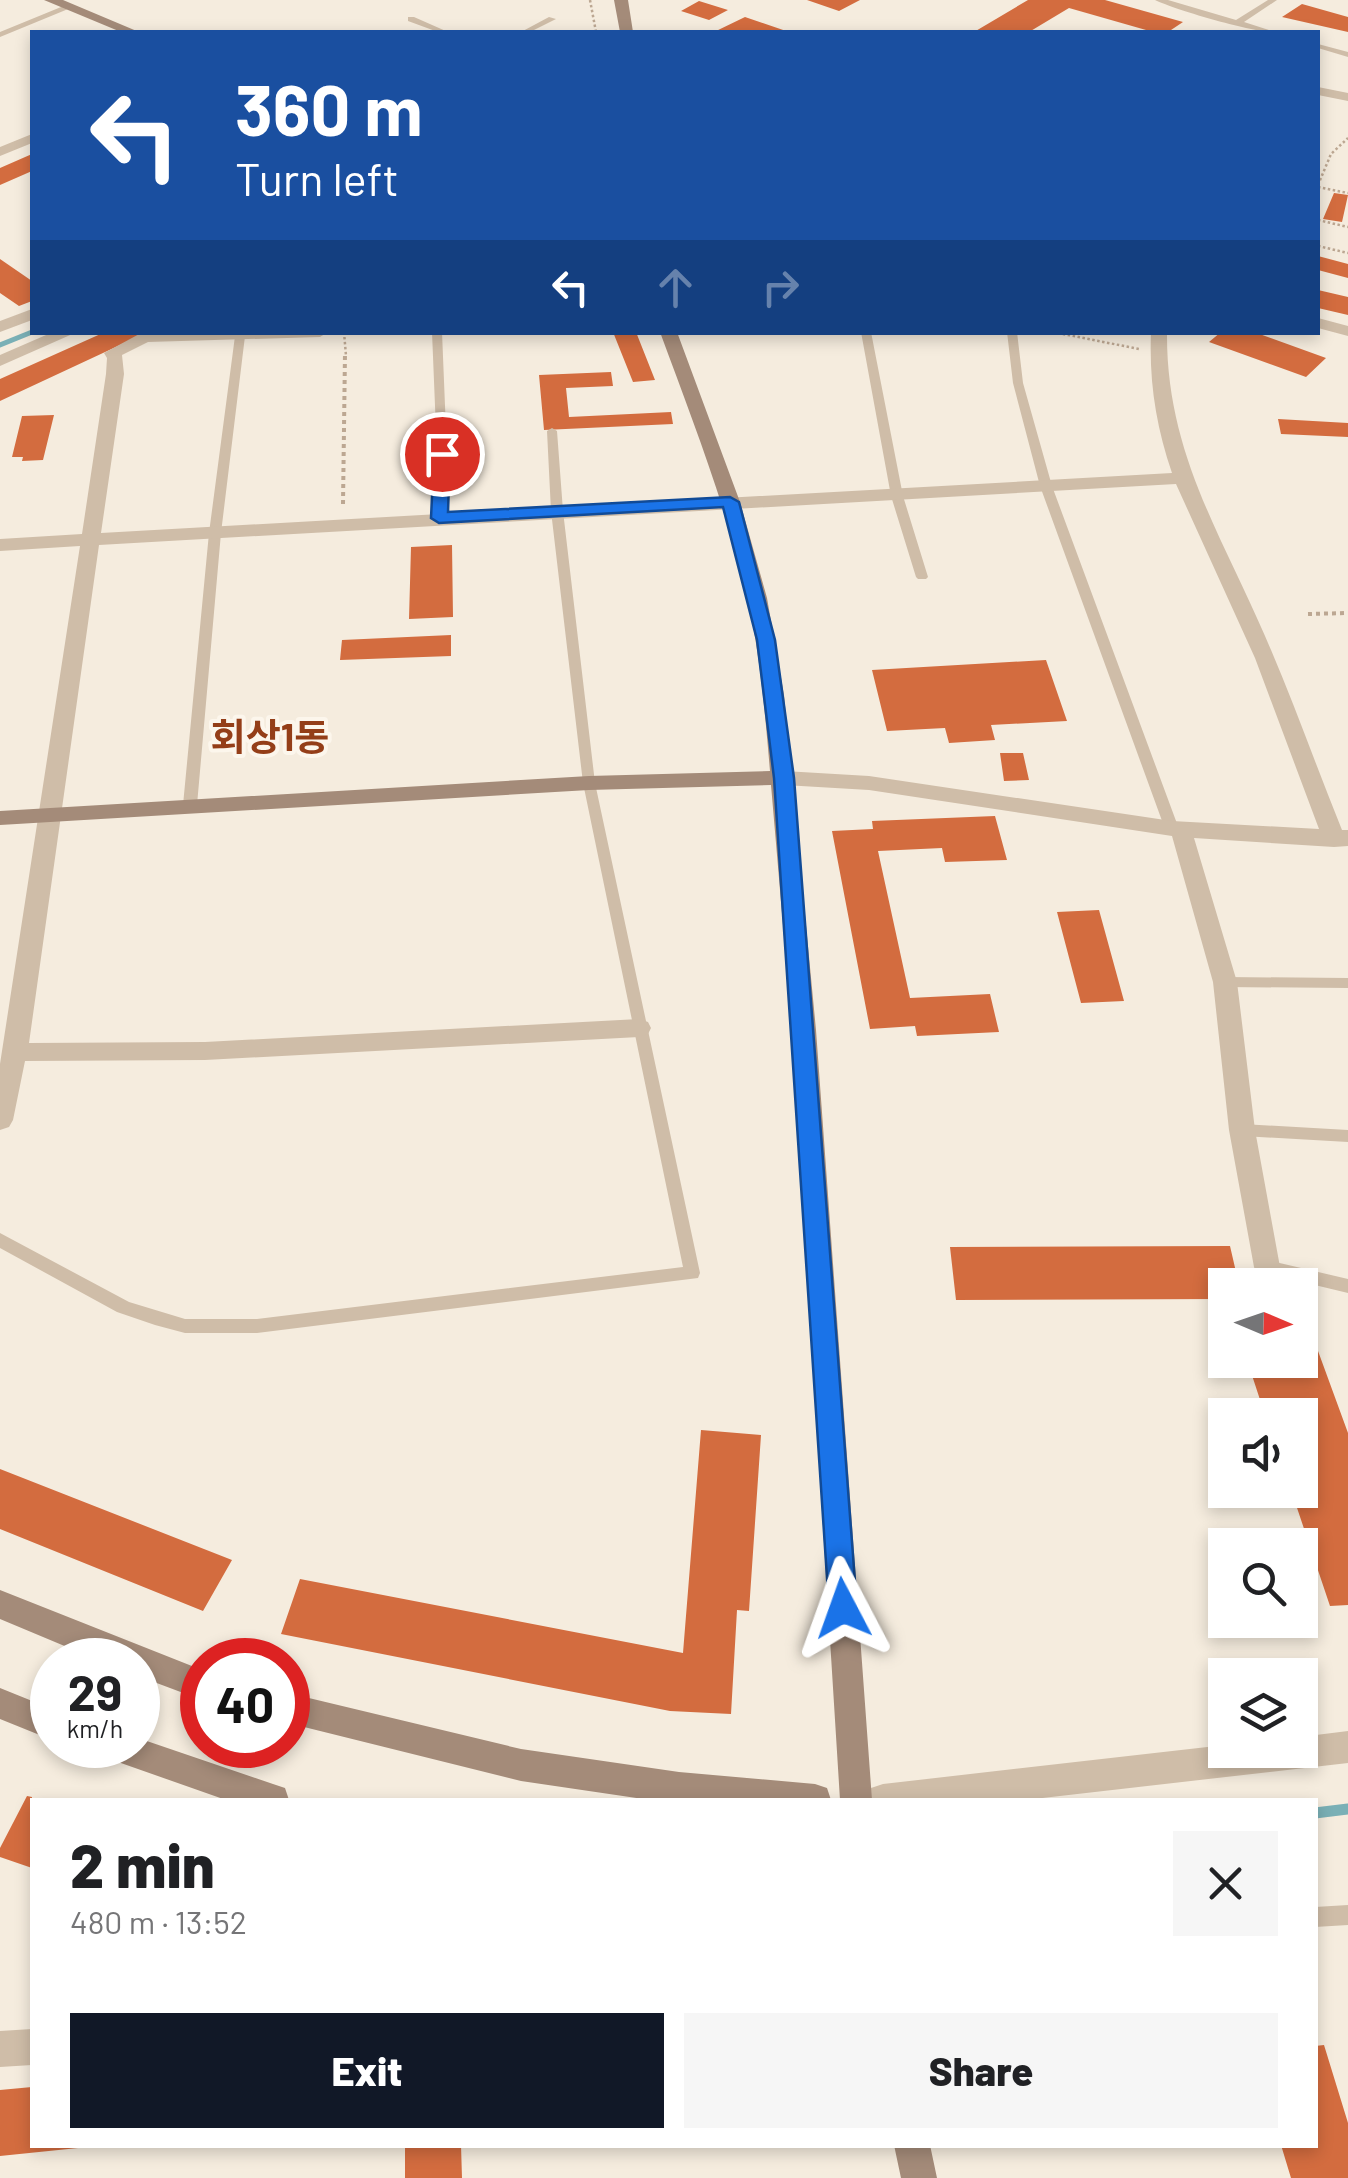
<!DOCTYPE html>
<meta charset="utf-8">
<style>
:root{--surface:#fff;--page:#f6f6f6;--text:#202124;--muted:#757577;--accent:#111827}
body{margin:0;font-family:Barlow,"Noto Sans KR",sans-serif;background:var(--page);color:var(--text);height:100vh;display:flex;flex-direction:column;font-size:38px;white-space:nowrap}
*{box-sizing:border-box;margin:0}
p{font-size:32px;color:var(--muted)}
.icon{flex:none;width:55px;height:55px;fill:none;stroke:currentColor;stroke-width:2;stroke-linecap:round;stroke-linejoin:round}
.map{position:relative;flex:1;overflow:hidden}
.sheet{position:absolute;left:30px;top:1798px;width:1288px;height:350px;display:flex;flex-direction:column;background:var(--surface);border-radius:0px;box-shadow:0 5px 15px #0003}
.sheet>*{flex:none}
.hud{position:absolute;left:30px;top:30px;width:1290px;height:305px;border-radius:0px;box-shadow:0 5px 15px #0003;background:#1a4fa0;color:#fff;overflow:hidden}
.needle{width:65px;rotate:92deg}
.buttons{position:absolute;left:1208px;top:1268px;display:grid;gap:20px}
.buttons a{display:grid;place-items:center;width:110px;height:110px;border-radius:0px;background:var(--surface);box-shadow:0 5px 15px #0003;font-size:50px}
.speed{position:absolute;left:30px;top:1638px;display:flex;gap:20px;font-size:50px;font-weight:700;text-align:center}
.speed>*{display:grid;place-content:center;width:130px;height:130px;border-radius:50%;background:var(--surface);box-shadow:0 5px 15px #0003;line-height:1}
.speed small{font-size:25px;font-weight:400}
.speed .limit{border:15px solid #d22;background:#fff;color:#111}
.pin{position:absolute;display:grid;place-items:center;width:85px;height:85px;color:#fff;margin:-42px;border:5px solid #fff;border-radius:50%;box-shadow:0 2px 10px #0007}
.me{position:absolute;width:110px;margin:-55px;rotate:356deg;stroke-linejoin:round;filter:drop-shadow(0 0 8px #0008)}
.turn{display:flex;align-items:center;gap:35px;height:210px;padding:0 40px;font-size:45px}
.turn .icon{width:130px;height:130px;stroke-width:2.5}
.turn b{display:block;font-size:70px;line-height:85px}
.lanes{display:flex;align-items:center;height:95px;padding:0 40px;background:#0003;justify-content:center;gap:50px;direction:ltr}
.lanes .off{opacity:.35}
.round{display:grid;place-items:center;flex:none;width:105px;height:105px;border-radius:0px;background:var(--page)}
.head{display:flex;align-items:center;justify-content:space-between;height:170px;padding:0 40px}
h1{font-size:60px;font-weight:800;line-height:75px}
.primary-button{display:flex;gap:20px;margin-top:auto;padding:20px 40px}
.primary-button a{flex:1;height:115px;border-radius:0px;background:var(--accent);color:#fff;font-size:40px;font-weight:800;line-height:115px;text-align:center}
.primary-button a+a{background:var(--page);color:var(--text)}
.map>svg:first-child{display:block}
</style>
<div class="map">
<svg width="1348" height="2178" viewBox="0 0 1348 2178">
<rect width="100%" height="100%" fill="#f5ecde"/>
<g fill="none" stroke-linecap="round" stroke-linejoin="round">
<path stroke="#7ab0b6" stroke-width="5" d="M0,345L32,332"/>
<path stroke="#7ab0b6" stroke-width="11" d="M1315,1813L1348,1809"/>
</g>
<path fill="#d36c3f" d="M807,0H860L839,11Z
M1028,0H1105L1183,22L1168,32H1153L1069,8L1029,32H974Z
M699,1L728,10L709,20L681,11Z
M1302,4L1348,17V32L1282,17Z
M745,17L789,32H714Z
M32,154V171L0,185V168Z
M1334,193L1348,195L1342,222L1323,219Z
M1318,256L1348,264V278L1318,270Z
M0,259L32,281V301L19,306L0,293Z
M1318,290L1348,297V315L1318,308Z
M105,332H148L0,401V379Z
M613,332H636L655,380L633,382Z
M1221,332H1254L1326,358L1306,377L1209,342Z
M611,372L613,386L566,388L569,417L671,412L673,424L544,430L539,375Z
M54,415L43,460L22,461L23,457H12L22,416Z
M1278,419L1348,423V437L1281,434Z
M452,545L453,617L409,619L411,547Z
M451,635V656L340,660L342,640Z
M1046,660L1067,721L991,725L995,740L949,743L945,728L887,731L872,670Z
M1000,753H1023L1029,780L1004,781Z
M995,816L1007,860L945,862L942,848L878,851L910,998L990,994L999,1032L917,1036L915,1026L870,1029L832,831L873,829L872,821Z
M1099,910L1124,1001L1081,1003L1057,912Z
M1230,1246L1239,1285H1225V1299L956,1300L950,1247Z
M1314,1340L1348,1433V1605L1330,1606L1291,1490H1300V1415H1265L1247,1360H1300V1341Z
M701,1430L761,1435L749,1611L737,1610L731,1714L670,1711L281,1634L300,1579L683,1653Z
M0,1469L232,1560L203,1611L0,1529Z
M27,1796L32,1797V1868L0,1857V1848Z
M1324,2045L1348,2123V2178H1291L1281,2145H1315V2046Z
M32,2087V2145L78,2148L0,2156V2090Z
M405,2145H461L462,2178H405Z"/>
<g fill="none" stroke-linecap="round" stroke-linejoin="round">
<path stroke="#bca792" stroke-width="2.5" stroke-dasharray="2.5 2.5" stroke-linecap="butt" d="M590,0L596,32
M1318,185L1331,154L1348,138
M1318,187L1348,193
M1318,220L1348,227
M1318,246L1348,253
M344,332L346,356
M1053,332L1139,349"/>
<path stroke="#bca792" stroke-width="4" stroke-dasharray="4 4" stroke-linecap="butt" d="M343,504L345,353
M1308,614L1348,613"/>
<path fill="#cfbda8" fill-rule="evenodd" d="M1155,0H1168L1236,20L1268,0H1277L1244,22L1275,32C1254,33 1176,10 1155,0Z
M66,5L73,7L0,37V32Z
M408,17H414L448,32H438L408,21Z
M549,17L556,19L530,32H521Z
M1318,44L1348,52V57L1318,48Z
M432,332H442L447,455L445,518L439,521L433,518L437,455Z
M861,332H871L903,496L928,577L926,579H918L916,577L891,496Z
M1007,332H1017L1023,383L1052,486L1179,829L1177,832H1167L1165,829L1040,486L1013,383Z
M240,333L245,336L221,533L197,805L190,809L183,805L209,533L235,336Z
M552,428L557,431L563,511L595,783L700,1273L698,1278L257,1333H185L155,1325L117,1312L0,1248V1233L129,1302L185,1319H257L683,1267L583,783L551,511L547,431Z
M1225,977L1348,978V988L1225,987L1218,982Z
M1242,1124L1348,1130V1142L1242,1136L1237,1134L1234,1130L1237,1126Z
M1267,1260L1348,1279V1293L1261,1272L1259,1267L1261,1262Z
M1348,1905V1925L1315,1927V1907Z"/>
<path fill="#cfbda8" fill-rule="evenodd" d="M1318,87L1348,93V101L1318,95Z
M32,134V143L0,156V147Z
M32,309V320L0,332V321Z
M1318,318L1348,326V336L1318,328Z
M53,332H77L0,366V355Z
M143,332H328L320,337L148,342L122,355L124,374L101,533L1172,473C1156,426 1149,382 1151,332H1167C1166,451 1220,532 1265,636C1293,700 1316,766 1342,830H1348V846L1334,847L1194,838L1237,982L1255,1130L1280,1267L1277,1275L1267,1278L1257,1275L1254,1267L1229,1130L1213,982L1172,836L869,790L784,785L773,778L784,771L869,776L1172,821L1319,829L1255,658L1176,484L99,545L29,1043L205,1042L639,1019L648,1022L651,1028L648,1034L639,1037L205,1060L25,1061L13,1120L9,1127L0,1130V1064L80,546L0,551V539L82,534L106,374L107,358L104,353Z
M1348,1731V1763L1025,1800H867L871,1788L883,1784L1225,1745V1750H1300V1737Z
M32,2029V2065L0,2067V2031Z"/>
<path fill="#a48b79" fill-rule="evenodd" d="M44,0H63L139,32H121Z
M614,0H628L633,32H620Z
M660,332H677L740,502L767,598L784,695L816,1030L872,1800H840L792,1030L771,785L589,790L0,825V811L589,776L770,771C765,713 760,653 747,596C726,505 692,419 660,332Z
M0,1590L202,1670V1700L138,1676V1660H98L0,1619Z
M0,1688L52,1709V1740L0,1719Z
M288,1693L521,1749L679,1772L815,1784L827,1788L831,1800H650L521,1781L288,1723Z
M138,1738L273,1784L285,1788L289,1800H226L101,1756L96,1745H138Z
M894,2145H930L937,2178H901Z"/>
</g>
<path fill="#1a73e8" stroke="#114b97" stroke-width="2.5" d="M442,450L450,454L448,512L730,497L739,502L775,640L794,778L857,1608L853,1617L843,1621L833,1617L829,1608L774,778L757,640L723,507L439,523L431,518L434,454Z"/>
<g text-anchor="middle" stroke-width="8" stroke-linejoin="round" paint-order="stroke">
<g font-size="38" font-weight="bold" fill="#943e18" stroke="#fcf6ec">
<text x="270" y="751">회상1동</text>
</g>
</g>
</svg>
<div class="buttons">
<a><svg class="needle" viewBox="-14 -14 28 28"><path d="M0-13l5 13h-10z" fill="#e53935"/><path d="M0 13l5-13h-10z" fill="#757577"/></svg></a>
<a><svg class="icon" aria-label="sound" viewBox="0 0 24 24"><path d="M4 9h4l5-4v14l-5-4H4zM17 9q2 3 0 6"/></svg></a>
<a><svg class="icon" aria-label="search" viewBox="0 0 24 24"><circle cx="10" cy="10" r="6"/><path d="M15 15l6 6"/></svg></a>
<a><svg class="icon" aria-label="layers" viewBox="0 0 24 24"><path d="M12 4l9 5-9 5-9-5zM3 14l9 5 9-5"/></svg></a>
</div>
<div class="speed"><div>29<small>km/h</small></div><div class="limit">40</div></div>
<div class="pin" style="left:442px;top:454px;background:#d93025"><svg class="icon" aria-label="arrive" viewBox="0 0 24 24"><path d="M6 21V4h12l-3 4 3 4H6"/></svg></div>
<svg class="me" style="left:843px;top:1608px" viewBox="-20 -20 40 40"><path d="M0-17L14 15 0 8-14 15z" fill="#1a73e8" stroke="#fff" stroke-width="4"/></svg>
<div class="hud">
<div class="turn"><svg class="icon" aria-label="left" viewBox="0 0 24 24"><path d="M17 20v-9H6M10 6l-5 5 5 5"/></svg><div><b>360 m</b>Turn left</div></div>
<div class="lanes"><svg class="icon" aria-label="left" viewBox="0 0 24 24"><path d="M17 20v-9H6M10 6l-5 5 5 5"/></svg><svg class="icon off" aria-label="ahead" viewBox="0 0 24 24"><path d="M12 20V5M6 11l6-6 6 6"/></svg><svg class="icon off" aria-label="right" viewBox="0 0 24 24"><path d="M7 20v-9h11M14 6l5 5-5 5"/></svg></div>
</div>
<section class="sheet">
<div class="head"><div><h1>2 min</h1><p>480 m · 13:52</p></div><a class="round"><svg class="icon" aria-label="close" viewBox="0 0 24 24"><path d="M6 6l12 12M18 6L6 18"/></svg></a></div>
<div class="primary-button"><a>Exit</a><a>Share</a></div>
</section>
</div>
